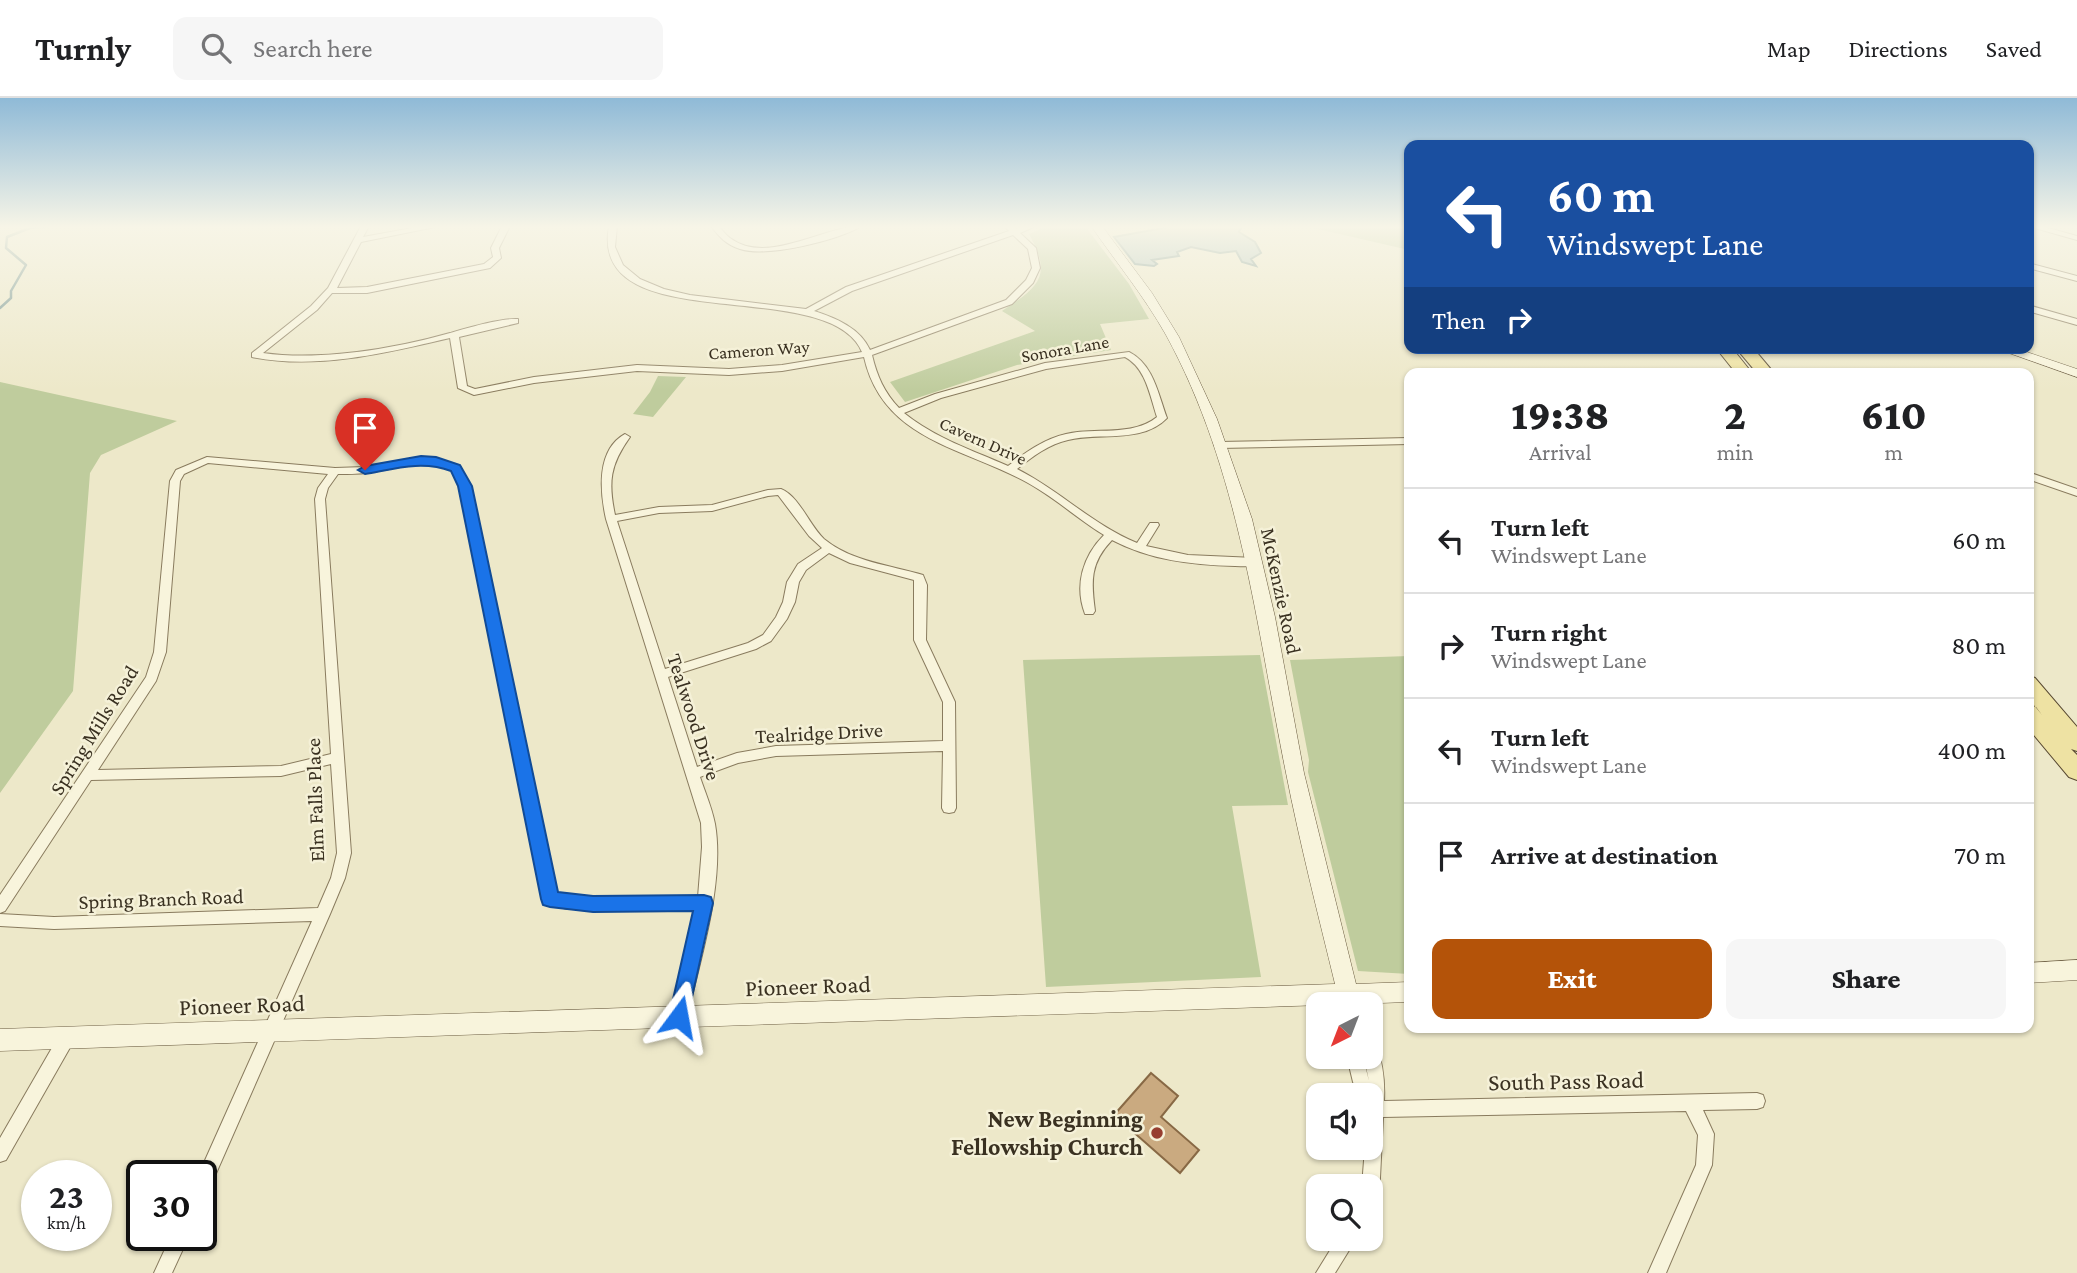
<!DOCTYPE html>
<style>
:root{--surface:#fff;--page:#f6f6f6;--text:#202124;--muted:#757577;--line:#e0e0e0;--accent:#b45309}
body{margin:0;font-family:"Crimson Pro",serif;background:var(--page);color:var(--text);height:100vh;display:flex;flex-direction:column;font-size:26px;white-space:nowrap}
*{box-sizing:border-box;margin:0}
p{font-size:23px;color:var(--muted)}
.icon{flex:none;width:38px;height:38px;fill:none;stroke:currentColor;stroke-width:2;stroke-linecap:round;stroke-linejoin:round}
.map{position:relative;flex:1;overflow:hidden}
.drawer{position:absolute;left:1404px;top:270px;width:630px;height:665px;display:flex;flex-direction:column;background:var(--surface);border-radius:14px;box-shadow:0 2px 5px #0004}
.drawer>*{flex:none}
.top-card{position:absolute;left:1404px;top:42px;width:630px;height:214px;border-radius:14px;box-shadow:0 2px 5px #0004;background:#1a4fa0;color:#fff;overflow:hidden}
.needle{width:46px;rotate:222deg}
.controls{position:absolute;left:1306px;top:894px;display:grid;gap:14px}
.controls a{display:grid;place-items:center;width:77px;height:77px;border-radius:14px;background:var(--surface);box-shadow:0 2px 5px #0004;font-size:35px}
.speed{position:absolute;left:21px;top:1062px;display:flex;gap:14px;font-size:35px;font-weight:700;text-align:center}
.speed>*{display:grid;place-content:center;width:91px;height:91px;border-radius:50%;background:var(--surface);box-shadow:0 2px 5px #0004;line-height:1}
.speed small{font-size:18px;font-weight:400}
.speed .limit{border:4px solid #111;border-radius:10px;background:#fff;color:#111}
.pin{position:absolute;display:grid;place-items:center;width:60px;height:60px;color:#fff;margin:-72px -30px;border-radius:50% 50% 50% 0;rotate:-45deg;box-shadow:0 0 7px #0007}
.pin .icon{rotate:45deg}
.me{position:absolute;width:77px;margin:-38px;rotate:13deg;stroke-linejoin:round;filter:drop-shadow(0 0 5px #0008)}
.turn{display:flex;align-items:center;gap:24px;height:147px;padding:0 28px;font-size:32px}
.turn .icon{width:91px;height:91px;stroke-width:2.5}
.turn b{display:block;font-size:49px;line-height:60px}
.then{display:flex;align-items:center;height:66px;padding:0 28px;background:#0003;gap:14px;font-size:26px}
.eta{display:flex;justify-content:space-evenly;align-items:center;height:119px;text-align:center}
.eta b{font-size:42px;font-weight:800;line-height:49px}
.action{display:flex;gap:14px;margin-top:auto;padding:14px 28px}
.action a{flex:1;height:80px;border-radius:14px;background:var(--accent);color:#fff;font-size:28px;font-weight:800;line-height:80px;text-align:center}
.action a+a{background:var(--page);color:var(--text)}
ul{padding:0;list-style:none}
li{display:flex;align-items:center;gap:21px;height:105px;padding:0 28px;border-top:2px solid var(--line)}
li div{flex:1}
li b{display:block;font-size:26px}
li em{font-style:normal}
header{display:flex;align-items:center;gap:42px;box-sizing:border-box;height:98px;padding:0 35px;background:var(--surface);border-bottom:2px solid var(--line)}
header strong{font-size:33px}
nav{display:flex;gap:38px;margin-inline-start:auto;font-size:24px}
.search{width:490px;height:63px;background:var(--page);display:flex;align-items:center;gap:18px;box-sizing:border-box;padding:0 24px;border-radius:14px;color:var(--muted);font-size:26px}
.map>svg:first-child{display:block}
</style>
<header>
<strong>Turnly</strong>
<div class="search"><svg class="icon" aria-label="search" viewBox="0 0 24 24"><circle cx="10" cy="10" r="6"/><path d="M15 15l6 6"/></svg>Search here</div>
<nav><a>Map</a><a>Directions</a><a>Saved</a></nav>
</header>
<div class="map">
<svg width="2077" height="1175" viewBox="0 0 2077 1175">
<rect width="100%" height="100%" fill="#ede8c9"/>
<path fill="#bfcc9d" d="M1048,128H1085L1129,186L1149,221L1100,226L1111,252L1017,267L905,304L890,284L1035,233L1002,213C1039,188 1053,179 1029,136Z
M1305,128H1409V152Z
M658,278L686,279L653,319L633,316L650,294Z
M0,284L177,323L101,357L90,375L73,593L0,695Z
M1260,557L1288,707L1232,708L1261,879L1046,889L1023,562Z
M1409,558V876L1358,873L1308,674L1309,662L1290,562Z"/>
<path fill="#aac2be" stroke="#70908d" stroke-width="2" d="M1174,128H1242L1239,134L1255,144L1261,155L1251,161L1256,168L1242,164L1236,153L1220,155L1191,149L1177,154L1179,158L1152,162L1157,166L1154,168L1135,166L1114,139Z"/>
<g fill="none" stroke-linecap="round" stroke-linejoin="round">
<path stroke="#70908d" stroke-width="2.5" d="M0,210L11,200V193L26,167L6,150L7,139L30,130L55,128"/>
</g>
<path fill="#caaa80" stroke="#886945" stroke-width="2" d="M1151,975L1178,998L1161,1019L1199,1052L1180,1075L1114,1017Z"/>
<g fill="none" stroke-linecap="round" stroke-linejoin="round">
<g stroke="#897b5e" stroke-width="2">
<path id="street" d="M361,128H369L363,139L423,128H440L361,144L337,190L367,189L484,166L493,159L491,150L502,128H510L499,150L501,160L490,170L367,195H332L317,212L263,255C320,263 394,251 450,235C467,230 500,220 518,221V225L459,239L467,288L475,291L534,279L637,267L729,271L782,267L862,254C829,175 588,244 609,128H617L615,149L623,167L640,181L664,191L690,197L806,211L846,189L1009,133L1004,128H1013L1016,131L1024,128H1036L1020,135L1036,150L1040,170L1033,185L1012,206L872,257C877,278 884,294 899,310L935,296L1045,265L1129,254C1154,267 1158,296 1167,320C1142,346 1100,334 1068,342C1049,346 1032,359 1017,371C1059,392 1093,427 1137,445L1150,425H1158L1159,427L1146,448L1188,457L1255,460L1261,464C1254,470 1244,468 1235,468C1192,467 1150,462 1112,442C1090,465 1091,483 1095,513L1093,516H1085C1074,487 1083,458 1104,437C1078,421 1055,400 1028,385C964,349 883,343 864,259L782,273L729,277L637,273L534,285L474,297L458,290L450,240C386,255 317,272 252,259V255L311,208L328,190ZM1013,137L1028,151L1032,170L1026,182L1006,202L870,252C860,230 836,220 814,213L852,193ZM1125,259C1146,270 1150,298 1157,319C1132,339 1095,329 1066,336C1044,341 1026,354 1008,368C972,352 935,340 904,315L941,300L1046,271Z
M711,128H719C722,132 726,137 730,140C767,168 823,128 862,128C838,142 768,160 740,151C727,147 719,139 711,128Z
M2028,128H2041L2077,138V142Z
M2028,165L2077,178V183L2028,170Z
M2028,207L2077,221V227L2028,213Z
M625,336L630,339C610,367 608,384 615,417L659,409L712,407L768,392L781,391C800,399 809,427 824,441C852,464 890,467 923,477L927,487L926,542L955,604L956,710L954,714L949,715L944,714L942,710L943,653L776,658L738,665L700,679C705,694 712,710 715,726C725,784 700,862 687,919L684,924L679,926L674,924L671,919L696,811H567L545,805L543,801L460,388L452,372C417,360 400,371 366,375C357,376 347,376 338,376L328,390L325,401L351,755L345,780L330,816L207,1096L201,1098V1078H198L312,823L54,831L0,828V816L54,819L318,810L331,780L337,755L331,666L281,678L91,682L5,813L0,815V797L146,579L154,554L170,383L176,372L207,359L335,370L365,369L421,359L436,360L460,368L470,388L556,796L567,799H698L702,749L701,725L606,421C600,394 596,352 625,336ZM208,365L328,376L318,390L315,401L331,656L281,668L98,672L156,583L166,554L180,383L184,376ZM778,397L809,438L822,450L798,466L787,484L783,504L776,519L763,537L748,545L665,571L617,423L659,415L712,413L768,398ZM829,455L850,465L914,482V542L943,604V643L776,648L737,655L697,669L668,579L756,551L771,543L787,521L795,504L799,484L806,472Z
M1409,340V346L1219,350L1214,347L1219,344Z
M2028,374L2077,391V398L2028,381Z
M66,934L72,936L74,941L72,946L6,1062L0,1064V1040L60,936Z
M1370,945L1376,947C1383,965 1385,983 1384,1003L1757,995L1763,997L1765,1003L1763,1009L1757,1011L1703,1012L1714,1036L1712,1067L1666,1175H1648L1696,1067L1698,1037L1686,1013L1383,1019L1379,1100L1376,1106L1370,1109V1088H1362L1365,1050H1370V998H1359L1353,984L1347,959H1363L1369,983L1364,959H1370Z
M171,1138H189L172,1175H154Z
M1337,1141H1356L1335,1175H1316Z"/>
</g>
<g stroke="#6b5c41" stroke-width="1">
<path id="secondary" d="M1091,128H1102L1152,195L1179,239L1217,321L1252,421L1275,519L1304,675L1356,886L1409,884V904L0,953V931L1335,886C1318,816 1300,746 1286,675C1256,527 1240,372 1166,237C1144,198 1116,164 1091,128Z
M1995,250H2015L2077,271V279Z
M2077,862V882L2028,885V865Z"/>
</g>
<g stroke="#584932" stroke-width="2">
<path id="primary" d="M1716,250H1732L1752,275H1736Z
M1736,250H1753L1774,275H1757Z
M2028,577L2035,580L2077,629V653L2071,651L2077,657V682L2069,679L2028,630V607L2036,609L2042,617L2028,600Z"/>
</g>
<use href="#street" fill="#f8f4dc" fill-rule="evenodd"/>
<use href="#secondary" fill="#f8f4dc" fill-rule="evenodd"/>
<use href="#primary" fill="#eee2a3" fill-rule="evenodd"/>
</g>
<linearGradient id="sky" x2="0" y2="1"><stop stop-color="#8fbad7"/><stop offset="0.44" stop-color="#f7f5e7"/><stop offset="1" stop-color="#f7f5e7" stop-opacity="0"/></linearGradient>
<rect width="2077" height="293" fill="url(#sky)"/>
<path fill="#1a73e8" stroke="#114b97" stroke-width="2" d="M421,358L436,359L460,367L472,388L558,794L593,798L704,797L711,799L713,805L686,926L679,928L672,926L669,919L693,813L593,814L550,809L543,807L541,801L458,388L451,373C422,362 394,371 365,376L358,372L365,368Z"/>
<circle fill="#973e30" stroke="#f5f1d8" stroke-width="2.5" cx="1157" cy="1035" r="7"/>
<g text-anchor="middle" stroke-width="5" stroke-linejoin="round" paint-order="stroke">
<g font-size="18" fill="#3a3121" stroke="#f5f1d8">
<text transform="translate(1065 251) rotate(-10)" y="6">Sonora Lane</text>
<text transform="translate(759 252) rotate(-4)" y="6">Cameron Way</text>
<text transform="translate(983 343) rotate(24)" y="6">Cavern Drive</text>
</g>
<g font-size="21" fill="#3a3121" stroke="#f5f1d8">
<text transform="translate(1281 493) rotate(78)" y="7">McKenzie Road</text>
<text transform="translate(694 619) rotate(72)" y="7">Tealwood Drive</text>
<text transform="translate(94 632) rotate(-58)" y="7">Spring Mills Road</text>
<text transform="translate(819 635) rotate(-3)" y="7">Tealridge Drive</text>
<text transform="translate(315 702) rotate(-92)" y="7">Elm Falls Place</text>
<text transform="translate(161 801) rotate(-2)" y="7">Spring Branch Road</text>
</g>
<g font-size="24" fill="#3a3121" stroke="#f5f1d8">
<text transform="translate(808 888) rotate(-2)" y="8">Pioneer Road</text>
<text transform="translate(242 907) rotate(-2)" y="8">Pioneer Road</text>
<text transform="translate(1566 983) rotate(-1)" y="8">South Pass Road</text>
</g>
<g font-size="24" font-weight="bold" fill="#3a3121" stroke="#f5f1d8" text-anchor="end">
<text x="1143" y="1029">New Beginning<tspan x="1143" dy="28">Fellowship Church</tspan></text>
</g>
</g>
</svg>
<div class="controls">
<a><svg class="needle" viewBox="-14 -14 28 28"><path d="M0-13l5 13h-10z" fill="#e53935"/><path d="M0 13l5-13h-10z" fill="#757577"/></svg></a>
<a><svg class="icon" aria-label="sound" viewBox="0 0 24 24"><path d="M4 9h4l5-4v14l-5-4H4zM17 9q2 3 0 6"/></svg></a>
<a><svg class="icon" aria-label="search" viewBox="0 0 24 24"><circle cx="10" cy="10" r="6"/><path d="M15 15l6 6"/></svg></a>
</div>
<div class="speed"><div>23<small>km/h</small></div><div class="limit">30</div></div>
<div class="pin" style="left:365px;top:372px;background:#d93025"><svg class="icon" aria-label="arrive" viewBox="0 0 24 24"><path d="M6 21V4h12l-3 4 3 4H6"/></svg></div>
<svg class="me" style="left:679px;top:919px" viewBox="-20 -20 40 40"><path d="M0-17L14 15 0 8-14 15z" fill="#1a73e8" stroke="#fff" stroke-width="4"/></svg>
<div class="top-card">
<div class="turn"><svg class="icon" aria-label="left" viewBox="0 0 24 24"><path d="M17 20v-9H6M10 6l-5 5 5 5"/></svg><div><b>60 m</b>Windswept Lane</div></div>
<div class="then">Then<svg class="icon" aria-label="right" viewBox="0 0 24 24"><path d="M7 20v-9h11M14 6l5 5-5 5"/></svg></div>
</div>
<section class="drawer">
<div class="eta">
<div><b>19:38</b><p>Arrival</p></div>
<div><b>2</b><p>min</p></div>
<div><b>610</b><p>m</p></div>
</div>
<ul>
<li><svg class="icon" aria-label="left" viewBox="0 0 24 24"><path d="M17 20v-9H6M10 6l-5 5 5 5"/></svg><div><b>Turn left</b><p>Windswept Lane</p></div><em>60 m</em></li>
<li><svg class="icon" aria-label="right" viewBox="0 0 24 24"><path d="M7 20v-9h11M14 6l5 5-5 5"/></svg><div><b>Turn right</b><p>Windswept Lane</p></div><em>80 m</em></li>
<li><svg class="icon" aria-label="left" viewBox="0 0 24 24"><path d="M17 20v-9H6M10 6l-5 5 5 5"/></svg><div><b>Turn left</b><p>Windswept Lane</p></div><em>400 m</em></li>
<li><svg class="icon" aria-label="arrive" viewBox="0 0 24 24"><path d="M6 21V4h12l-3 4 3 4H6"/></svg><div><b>Arrive at destination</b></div><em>70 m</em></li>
</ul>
<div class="action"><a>Exit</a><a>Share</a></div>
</section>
</div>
